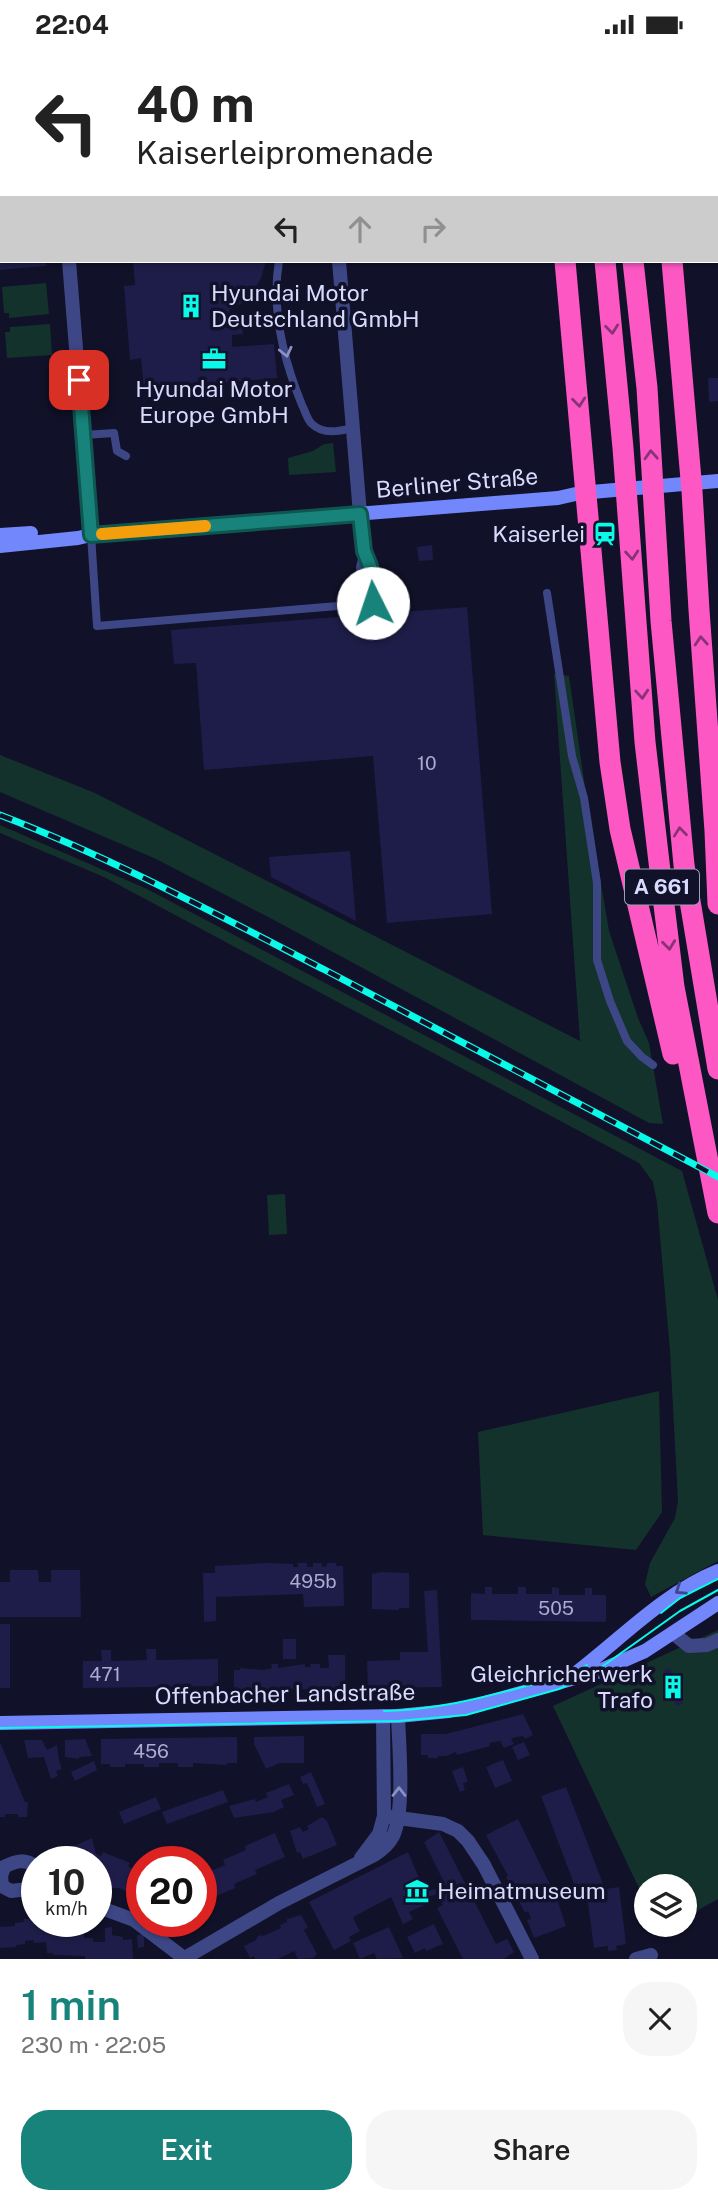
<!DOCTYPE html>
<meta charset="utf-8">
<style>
:root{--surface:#fff;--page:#f6f6f6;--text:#222;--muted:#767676;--accent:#17837b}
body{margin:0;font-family:"Public Sans",sans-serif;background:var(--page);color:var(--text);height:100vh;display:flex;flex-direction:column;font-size:26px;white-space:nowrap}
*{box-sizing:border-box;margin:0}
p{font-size:23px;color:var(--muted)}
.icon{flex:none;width:38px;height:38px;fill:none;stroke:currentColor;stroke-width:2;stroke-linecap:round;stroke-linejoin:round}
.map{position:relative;height:1910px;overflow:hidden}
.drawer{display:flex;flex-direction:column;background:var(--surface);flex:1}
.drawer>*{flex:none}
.hud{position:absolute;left:0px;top:0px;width:719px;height:214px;box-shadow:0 2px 5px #0004;background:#fff;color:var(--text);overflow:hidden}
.controls{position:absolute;left:634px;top:1825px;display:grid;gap:14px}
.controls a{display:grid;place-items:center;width:63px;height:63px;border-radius:50%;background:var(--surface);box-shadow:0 2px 5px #0004;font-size:35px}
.speed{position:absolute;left:21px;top:1797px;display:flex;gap:14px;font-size:35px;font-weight:700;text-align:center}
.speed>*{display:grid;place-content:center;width:91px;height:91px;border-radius:50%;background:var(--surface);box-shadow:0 2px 5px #0004;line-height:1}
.speed small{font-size:18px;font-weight:400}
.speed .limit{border:10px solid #d22;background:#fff;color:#111}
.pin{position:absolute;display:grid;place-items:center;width:60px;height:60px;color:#fff;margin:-30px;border-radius:14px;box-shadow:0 4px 10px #0006}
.me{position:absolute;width:77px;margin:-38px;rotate:356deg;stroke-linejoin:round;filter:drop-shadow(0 0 5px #0008)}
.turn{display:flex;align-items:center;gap:24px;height:147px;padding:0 21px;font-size:32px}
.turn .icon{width:91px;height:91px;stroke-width:2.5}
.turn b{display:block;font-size:49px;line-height:60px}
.lanes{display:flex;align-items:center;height:66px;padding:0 21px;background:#0003;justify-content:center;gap:35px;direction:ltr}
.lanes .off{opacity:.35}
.round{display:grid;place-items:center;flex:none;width:74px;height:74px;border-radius:28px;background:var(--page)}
.summary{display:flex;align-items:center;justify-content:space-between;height:119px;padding:0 21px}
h1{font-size:42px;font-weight:600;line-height:52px;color:var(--accent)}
.action{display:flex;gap:14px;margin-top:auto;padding:14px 21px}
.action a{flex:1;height:80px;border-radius:28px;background:var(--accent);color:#fff;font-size:28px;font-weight:600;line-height:80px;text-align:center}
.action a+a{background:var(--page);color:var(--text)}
.status{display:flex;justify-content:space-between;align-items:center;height:49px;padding:0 35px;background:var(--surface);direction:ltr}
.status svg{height:19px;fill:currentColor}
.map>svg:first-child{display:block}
</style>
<div class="status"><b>22:04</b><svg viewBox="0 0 49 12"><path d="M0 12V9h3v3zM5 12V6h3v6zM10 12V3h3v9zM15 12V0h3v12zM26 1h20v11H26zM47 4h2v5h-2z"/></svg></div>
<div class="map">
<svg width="718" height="1910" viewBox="0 0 718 1910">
<rect width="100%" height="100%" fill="#111129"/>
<path fill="#14322c" d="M46,234L49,265L9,269V264H4L2,238Z
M50,275L52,306L7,309L5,283H10V278Z
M333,394L336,423L289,426L288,409L313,402L324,395Z
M554,625L569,627L586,745L609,882L638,969L649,994L663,1075L649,1074L272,870L156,810L0,743V706L95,744L580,992Z
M0,776L147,840L682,1122L718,1251V1512L651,1548L645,1535L650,1514L675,1469L678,1452L670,1302L657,1153L653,1133L639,1114L104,828L0,784Z
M285,1145L287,1185L269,1186L267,1146Z
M659,1342L662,1463L636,1501L483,1486L478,1383Z
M718,1581V1850L684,1869V1838H646V1854L553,1657Z"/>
<path fill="#1e1d49" d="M0,212H46V217L0,221Z
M133,212H266L261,229L254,242L244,253L229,261L230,271H241L243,285L232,286V298L274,295L277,329L144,340L141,309L130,311L124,237L135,236Z
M708,329H718V352L709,353Z
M432,496L433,511L419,512L417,498Z
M467,558L492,865L387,874L373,707L204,721L196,614L174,615L171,581Z
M350,802L356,872L271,828L269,808Z
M268,1514L293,1515V1518H298V1514H307V1518H313V1514H322V1518L327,1517V1514H336V1517H343L344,1557L304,1558L303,1545L216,1548V1572L204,1573L203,1524H215V1517Z
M10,1521H38L39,1533H51V1521H80L81,1568H0V1533H10Z
M381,1523L409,1524V1559H399V1561L372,1560V1525Z
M485,1538H492V1545H518V1538H526V1545H552V1538L559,1539V1546H585V1539H592V1546H606V1573L471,1571V1544L485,1545Z
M437,1541L442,1638L368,1639L367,1612L400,1611V1603H428L424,1542Z
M0,1575H10V1639H0Z
M283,1590H296V1610H283Z
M146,1600H156V1611L218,1610V1637L83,1639V1612H102L101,1601H111V1612L147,1611Z
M328,1606H345V1640H273V1643H266V1640L234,1641V1621H240V1619L263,1621L272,1619L271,1615H278V1619L305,1615V1618H311L310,1615H320V1619H329Z
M670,1619L683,1655L676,1657L663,1621Z
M523,1665L533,1686L525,1690L523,1687L516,1688L511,1690L514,1695L504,1699L500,1692L489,1694L490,1697L457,1706L456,1703L446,1707H438V1709H428V1706H421V1685H446Z
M304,1687V1714H280L266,1720L254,1695V1688Z
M237,1688V1714H227V1716L193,1714V1718H178V1714H159V1718H144V1715H125V1718H110V1715H101V1690Z
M85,1690L92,1707L79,1708V1710L65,1708V1691Z
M24,1691H42L47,1701L57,1696L59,1711L62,1720L56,1722L58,1727L51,1730L44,1708L28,1709Z
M0,1693L25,1753H28L27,1768H18V1765H5V1768H0Z
M524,1693L530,1706L518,1711L512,1698Z
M503,1711L512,1732L495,1739L486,1718Z
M94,1712L97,1721L75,1732L71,1723Z
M463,1718L468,1733L463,1734L465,1741L460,1743L452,1722Z
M311,1723L325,1755L317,1758L307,1734L303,1735L300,1728Z
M289,1735L294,1746L281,1751L284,1758L274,1763L234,1769L229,1757L255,1750L256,1753L268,1748L266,1744Z
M566,1738L605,1840L619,1838L626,1895L616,1897L617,1901L608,1902V1897L594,1899L586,1839L577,1843L541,1747Z
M223,1741L228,1753L167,1775L162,1763Z
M156,1748L161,1760L124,1775L119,1763Z
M322,1768L327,1772L337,1796L303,1810L300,1803L297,1804L290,1782L300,1778L303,1783L309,1780L307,1777Z
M518,1770L557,1850L566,1877L534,1889L527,1871L531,1870L528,1862L525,1864L506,1828L508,1827L486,1786Z
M439,1783L496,1895L507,1890L514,1903L504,1910H463L437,1859L443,1856L438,1848L449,1842L427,1848V1855L409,1863L413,1870L403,1875L391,1848L355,1867L353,1869L360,1882L349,1888L351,1892L334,1901L309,1853L408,1803L425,1843L446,1837L424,1793Z
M275,1784L285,1808L255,1821L257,1825L234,1835L235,1839L205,1852L201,1842V1826L225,1816L223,1811L246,1801L245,1797Z
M92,1789L96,1805L101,1807L103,1803L130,1814L128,1817L133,1820L134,1815L142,1818V1849L136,1847L135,1851L129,1847L130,1845L120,1839H106L108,1836L99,1831L96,1837V1813H70L68,1809L72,1804L70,1799Z
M301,1866L308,1878L304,1881L317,1905L313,1909L298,1910L294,1902L278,1910H255L254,1907L250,1909L244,1897L256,1891L257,1888L261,1886L263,1887L281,1879L280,1876L287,1873V1870Z
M24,1870H33L34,1873L60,1872L61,1883L84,1885V1889H93V1893H105V1879L112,1878V1886L123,1888V1891L132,1890L133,1910H85V1907L53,1906V1904H47L46,1893L34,1894V1891L25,1892V1895L16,1896V1898L0,1899V1878L15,1877V1874L24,1873Z
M434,1875L443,1895L426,1902L425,1899L415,1904L407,1888Z
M389,1878L403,1909L377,1910L374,1904L360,1910L353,1894Z
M144,1885V1898L138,1899L137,1886Z"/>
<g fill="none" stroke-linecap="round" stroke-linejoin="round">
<path stroke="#3d4786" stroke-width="8" d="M29,0V2
M280,0V2
M279,212C271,259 284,312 302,356C305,361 307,371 312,375C323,386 340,382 353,379
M84,386L114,384L117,402L126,407
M91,486L97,577L373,554L371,517L364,502L360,465
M547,544L572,707L584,749L597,834V911L610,952L627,992L642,1008L653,1016
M362,555L360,518L364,503"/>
<path stroke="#3d4786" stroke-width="14" d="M69,212L91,486
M339,212L360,465
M673,1584L689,1597L707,1596L718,1591
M384,1767L443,1775L458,1782L468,1792L484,1816L532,1910
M361,1809L379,1785L384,1767L383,1667
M37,1818C25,1810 17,1811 4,1818L1,1827L2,1837L11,1842L37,1839
M96,1857L134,1871L184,1909
M183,1910L279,1854L374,1806C382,1801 388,1796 393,1787C405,1762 399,1697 398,1667
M636,1910L651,1906"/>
<path stroke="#7287fc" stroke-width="14" d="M0,486L31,484
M0,497L78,489L91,486L558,449L580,444L718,432
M572,1627C620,1591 662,1545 718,1522
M0,1674L398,1667L449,1662L474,1657L597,1623L645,1602L718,1554"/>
<path stroke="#a862fc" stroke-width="19" d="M630,0V2
M648,0L652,2
M0,52H2
M0,90H2"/>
<path stroke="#fc57c3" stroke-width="21" d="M530,0V1
M566,0L567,2
M596,0V2
M702,0L708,2
M477,2L478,0
M565,212L610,713L620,780L673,1005
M605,212L623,399L645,693L664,856L674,938L718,1164
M633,212L647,339L661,572L684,816L718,1020
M672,212L692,442L699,561L715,782L718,855"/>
<path stroke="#09fae8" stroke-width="2" d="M661,1564L680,1549L718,1530
M384,1662C433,1661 479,1650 526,1637C547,1632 568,1627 587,1616
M0,1679L398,1672L466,1666L559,1640L589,1627L680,1562L718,1541"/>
<g stroke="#09fae8" stroke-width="7">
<path id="rail" d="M0,766C112,809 218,866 325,921C456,990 587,1059 718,1128"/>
</g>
<use href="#rail" stroke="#111129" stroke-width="4.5" stroke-dasharray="13" stroke-linecap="butt"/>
</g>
<defs><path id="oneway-chevron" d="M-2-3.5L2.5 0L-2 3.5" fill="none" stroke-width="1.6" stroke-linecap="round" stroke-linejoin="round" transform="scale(1.75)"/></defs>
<g stroke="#863476">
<use href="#oneway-chevron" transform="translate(612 280) rotate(84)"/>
<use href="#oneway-chevron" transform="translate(579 353) rotate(84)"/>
<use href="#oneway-chevron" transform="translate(651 406) rotate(-93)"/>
<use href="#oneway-chevron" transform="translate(632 506) rotate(85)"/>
<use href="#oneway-chevron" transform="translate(701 592) rotate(-94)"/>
<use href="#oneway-chevron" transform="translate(642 645) rotate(86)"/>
<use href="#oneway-chevron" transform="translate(680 783) rotate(-96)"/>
<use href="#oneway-chevron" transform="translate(669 896) rotate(83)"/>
</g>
<g stroke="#8b91c2">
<use href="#oneway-chevron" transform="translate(286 303) rotate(77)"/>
<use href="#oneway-chevron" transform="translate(399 1743) rotate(-90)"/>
</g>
<use stroke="#3d4688" href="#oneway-chevron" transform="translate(680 1541) rotate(146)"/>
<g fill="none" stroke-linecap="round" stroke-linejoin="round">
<g stroke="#0f5550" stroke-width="18">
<path id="route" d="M79,331L91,486L360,465L364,502L370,517L373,554"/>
</g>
<use href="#route" stroke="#17837b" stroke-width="12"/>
<path stroke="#f59e0b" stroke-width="12" d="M102,485L205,477"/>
</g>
<defs>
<g id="building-bare" transform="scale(1.89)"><path d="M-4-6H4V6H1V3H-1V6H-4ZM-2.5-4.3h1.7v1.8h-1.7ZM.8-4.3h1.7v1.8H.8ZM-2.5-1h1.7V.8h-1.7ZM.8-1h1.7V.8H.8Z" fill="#09fae8" stroke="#111129" stroke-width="2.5" paint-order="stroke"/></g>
<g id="office-bare" transform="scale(1.89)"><path d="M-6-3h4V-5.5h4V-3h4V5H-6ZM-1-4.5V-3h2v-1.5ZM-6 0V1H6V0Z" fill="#09fae8" stroke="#111129" stroke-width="2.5" paint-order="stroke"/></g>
<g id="station-bare" transform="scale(1.89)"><path d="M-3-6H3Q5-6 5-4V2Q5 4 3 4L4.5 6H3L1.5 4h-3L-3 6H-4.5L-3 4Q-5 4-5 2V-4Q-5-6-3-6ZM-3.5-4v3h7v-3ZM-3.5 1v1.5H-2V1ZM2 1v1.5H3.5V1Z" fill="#09fae8" stroke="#111129" stroke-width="2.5" paint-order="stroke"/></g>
<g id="museum-bare" transform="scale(1.89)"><path d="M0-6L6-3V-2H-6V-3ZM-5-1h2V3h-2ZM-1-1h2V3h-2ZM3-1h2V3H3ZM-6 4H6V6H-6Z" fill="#09fae8" stroke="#111129" stroke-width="2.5" paint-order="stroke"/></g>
</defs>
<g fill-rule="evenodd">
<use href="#building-bare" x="191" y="257"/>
<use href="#office-bare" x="214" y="310"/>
<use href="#station-bare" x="605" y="485"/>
<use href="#building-bare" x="673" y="1638"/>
<use href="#museum-bare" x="417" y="1842"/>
</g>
<g text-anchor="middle" stroke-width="7" stroke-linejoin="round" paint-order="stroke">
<g font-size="19" fill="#aaacd1">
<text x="427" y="721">10</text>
<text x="313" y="1539">495b</text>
<text x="556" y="1566">505</text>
<text x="105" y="1632">471</text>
<text x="151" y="1709">456</text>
</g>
<rect fill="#111129" stroke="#9d9ebe" stroke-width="2" x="625" y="820.5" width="74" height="35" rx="5"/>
<g font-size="21" font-weight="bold" fill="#d9dbfe">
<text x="662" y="845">A 661</text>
</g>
<g font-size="23" fill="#d9dbfe" stroke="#111129" text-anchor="start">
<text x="211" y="252">Hyundai Motor<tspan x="211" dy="26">Deutschland GmbH</tspan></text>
<text x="214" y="348" text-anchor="middle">Hyundai Motor<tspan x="214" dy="26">Europe GmbH</tspan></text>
<text x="585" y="493" text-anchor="end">Kaiserlei</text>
<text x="653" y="1633" text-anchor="end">Gleichricherwerk<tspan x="653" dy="26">Trafo</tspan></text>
<text x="437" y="1850">Heimatmuseum</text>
</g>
<g font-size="23" fill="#d9dbfe" stroke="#111129">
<text transform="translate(457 434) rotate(-5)" y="8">Berliner Straße</text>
<text transform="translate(285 1645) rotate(-1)" y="8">Offenbacher Landstraße</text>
</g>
</g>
</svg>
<div class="controls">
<a><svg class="icon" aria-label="layers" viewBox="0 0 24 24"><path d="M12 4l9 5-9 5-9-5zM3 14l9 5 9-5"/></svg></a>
</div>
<div class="speed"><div>10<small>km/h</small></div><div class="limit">20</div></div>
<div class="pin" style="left:79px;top:331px;background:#d93025"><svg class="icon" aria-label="arrive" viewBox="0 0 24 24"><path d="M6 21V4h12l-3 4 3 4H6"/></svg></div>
<svg class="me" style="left:373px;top:554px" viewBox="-20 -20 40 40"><circle r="19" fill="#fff"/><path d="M0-13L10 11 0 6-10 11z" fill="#17837b"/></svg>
<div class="hud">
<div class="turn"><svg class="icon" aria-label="left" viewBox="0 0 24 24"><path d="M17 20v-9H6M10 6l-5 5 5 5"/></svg><div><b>40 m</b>Kaiserleipromenade</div></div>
<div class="lanes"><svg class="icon" aria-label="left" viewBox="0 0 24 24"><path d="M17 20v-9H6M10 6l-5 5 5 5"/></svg><svg class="icon off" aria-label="ahead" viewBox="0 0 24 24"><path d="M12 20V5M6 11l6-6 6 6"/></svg><svg class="icon off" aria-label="right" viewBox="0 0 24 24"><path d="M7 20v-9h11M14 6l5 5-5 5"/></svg></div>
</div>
</div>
<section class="drawer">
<div class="summary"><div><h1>1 min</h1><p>230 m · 22:05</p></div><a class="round"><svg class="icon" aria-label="close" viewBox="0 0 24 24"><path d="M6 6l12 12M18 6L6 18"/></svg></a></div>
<div class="action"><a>Exit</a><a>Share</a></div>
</section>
